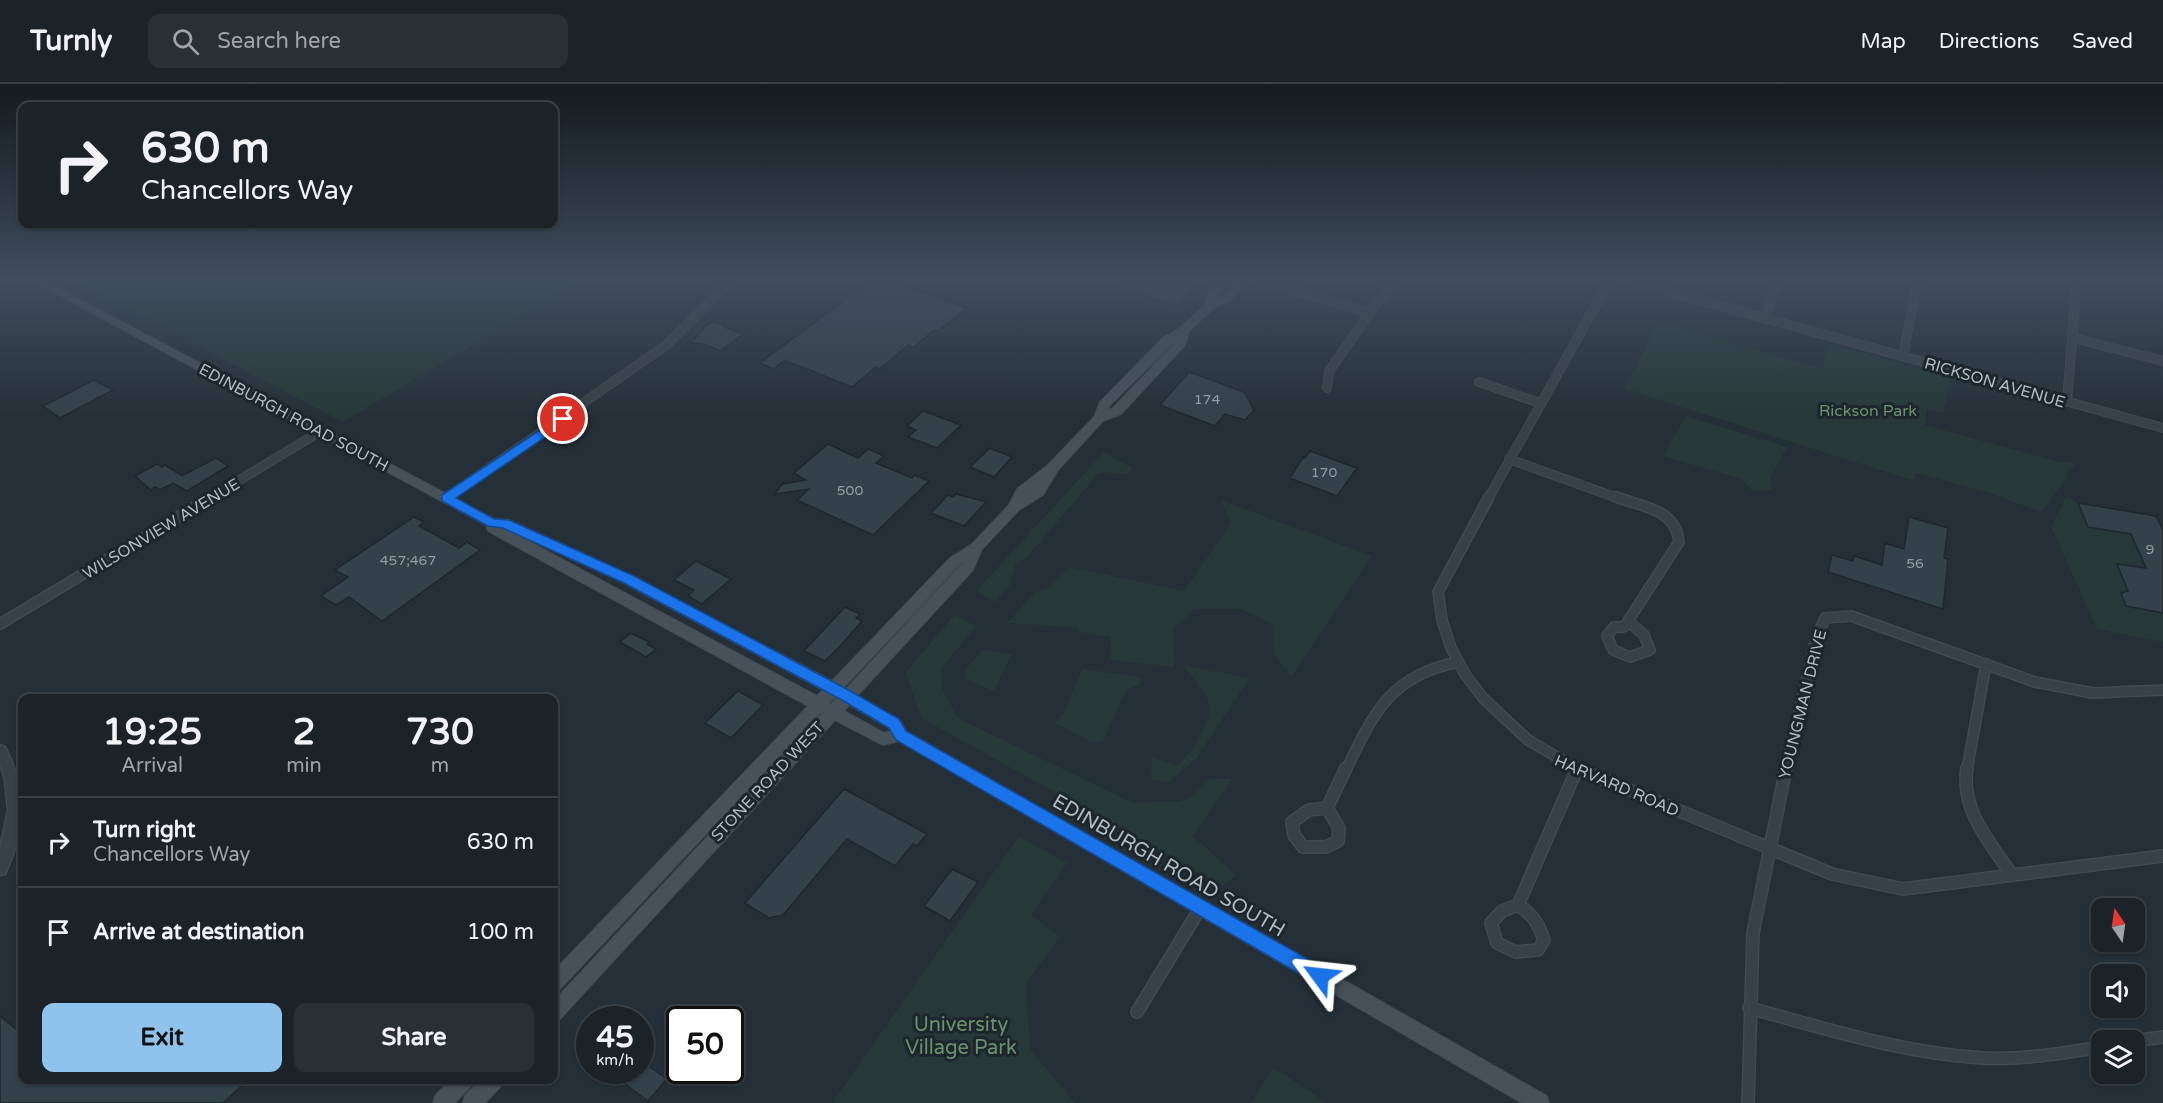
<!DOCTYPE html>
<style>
:root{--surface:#1b2329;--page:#282f35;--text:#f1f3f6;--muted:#a0a4a8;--line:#394046;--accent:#90c3eb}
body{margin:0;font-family:"Varela Round",sans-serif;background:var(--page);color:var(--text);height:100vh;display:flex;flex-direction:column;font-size:22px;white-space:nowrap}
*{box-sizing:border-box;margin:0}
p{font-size:20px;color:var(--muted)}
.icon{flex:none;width:33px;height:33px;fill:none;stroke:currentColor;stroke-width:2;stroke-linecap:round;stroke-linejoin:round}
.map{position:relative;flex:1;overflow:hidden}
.drawer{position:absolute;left:18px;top:610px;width:540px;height:390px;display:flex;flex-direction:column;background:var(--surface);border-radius:12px;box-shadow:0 2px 4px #0004,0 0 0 2px var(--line)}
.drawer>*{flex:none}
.guide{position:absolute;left:18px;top:18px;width:540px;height:126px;border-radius:12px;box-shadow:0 2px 4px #0004,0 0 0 2px var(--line);background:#1b2329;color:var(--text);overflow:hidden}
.needle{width:39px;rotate:347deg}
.tools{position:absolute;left:2091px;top:814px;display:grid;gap:12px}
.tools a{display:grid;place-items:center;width:54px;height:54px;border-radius:12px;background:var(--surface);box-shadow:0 2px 4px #0004,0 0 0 2px var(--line);font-size:30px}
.speed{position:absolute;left:576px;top:922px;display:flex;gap:12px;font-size:30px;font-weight:700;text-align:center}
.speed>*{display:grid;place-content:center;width:78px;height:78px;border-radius:50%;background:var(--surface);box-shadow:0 2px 4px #0004,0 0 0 2px var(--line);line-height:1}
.speed small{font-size:15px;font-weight:400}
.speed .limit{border:3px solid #111;border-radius:9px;background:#fff;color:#111}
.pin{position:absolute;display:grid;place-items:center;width:51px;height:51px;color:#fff;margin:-26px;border:3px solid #fff;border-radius:50%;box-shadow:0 2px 6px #0007}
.me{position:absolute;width:66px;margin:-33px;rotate:300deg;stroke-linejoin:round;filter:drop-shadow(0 0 4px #0008)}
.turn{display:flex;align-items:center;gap:21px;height:126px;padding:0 24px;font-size:27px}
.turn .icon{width:78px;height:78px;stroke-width:2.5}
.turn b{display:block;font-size:42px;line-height:51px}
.eta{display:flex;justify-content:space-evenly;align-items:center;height:102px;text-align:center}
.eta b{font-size:36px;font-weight:700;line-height:42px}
.primary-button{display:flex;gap:12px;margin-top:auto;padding:12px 24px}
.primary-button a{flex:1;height:69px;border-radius:12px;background:var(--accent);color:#111;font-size:24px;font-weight:700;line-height:69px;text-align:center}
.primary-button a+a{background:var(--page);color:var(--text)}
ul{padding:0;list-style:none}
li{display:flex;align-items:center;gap:18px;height:90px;padding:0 24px;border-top:2px solid var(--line)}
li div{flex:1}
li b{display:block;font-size:22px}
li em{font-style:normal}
header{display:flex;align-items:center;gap:36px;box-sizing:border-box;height:84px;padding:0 30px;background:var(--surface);border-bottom:2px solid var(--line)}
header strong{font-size:28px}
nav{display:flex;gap:33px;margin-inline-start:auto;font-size:21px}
.search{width:420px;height:54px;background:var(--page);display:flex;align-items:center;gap:15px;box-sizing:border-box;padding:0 21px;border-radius:12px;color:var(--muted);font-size:22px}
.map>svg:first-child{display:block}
</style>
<header>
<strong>Turnly</strong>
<div class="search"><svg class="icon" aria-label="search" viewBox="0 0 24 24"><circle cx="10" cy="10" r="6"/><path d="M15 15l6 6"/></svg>Search here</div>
<nav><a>Map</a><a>Directions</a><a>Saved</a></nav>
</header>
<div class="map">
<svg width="2163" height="1019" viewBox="0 0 2163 1019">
<rect width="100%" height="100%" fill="#242f37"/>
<path fill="#263837" d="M67,194H586L343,338Z
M1658,238L1822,285L1830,260L1951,293L1943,329L1927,325L1925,341L2059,378H2070L2076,383L2068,385L2067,394L2041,428L1989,409L1916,389L1914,397L1625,305Z
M1686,332L1787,363L1771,392L1772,406L1758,408L1751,406L1741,395L1663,372Z
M1104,368L1132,384L1128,390L1099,389L1028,472L1015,482L1010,501L995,518L976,507Z
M2067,412L2078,419L2088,443L2131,450L2146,484L2117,480L2128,507L2121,510L2126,522L2163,529V558L2097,545L2051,443Z
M1221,416L1372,472L1291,593L1275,571L1272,540L1240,525H1195L1173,545L1174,583L1110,576L1111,553L1081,549L1077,544L1007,539L1035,508L1049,504L1070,483L1184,507L1231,439Z
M954,531L976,542L941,585L942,605L958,634L1133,719L1180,717L1193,712L1210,695H1232L1193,752L1236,791L1223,802L921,634L906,588Z
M982,566L1012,570L994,607L965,595L964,587Z
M1183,581L1250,594L1196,675L1169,698L1151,695L1152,672L1176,682C1191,671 1215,635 1208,616C1203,604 1190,591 1183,581Z
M1082,585L1142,593L1141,600L1126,606L1103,657L1092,659L1055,639L1065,627Z
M1019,752L1067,779L1031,831L1060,853L1026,900L1030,965L1075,1019H832Z
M1273,983L1327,1019H1251Z"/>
<path fill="#33414a" stroke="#1e282e" stroke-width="1.5" d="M874,194H883L967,224L939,246L933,247L914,263L908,261L880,285L876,283L852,303L785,276L774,285L760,279Z
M1096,194H1204L1175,222Z
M712,238L726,241L724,243L743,250L720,267L704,260L691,259L706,241Z
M1189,288L1244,308L1254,326L1245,336L1225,330L1215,342L1160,321Z
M94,296L113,306L60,334L43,322Z
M923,327L961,341L937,364L908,353L916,346L907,342Z
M828,360L858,374L868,365L884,372L876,379L912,394L914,391L929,397L873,451L797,416L809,405L775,410L782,400L806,396L794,389Z
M990,364L1012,373L994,393L970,383Z
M1310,367L1357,384L1337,412L1290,394L1303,373L1305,374Z
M216,374L228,382L187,407L173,399L160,406L155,403L151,406L135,392L157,380L162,383L165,381L182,392Z
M956,410L986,418L964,442L931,429L948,411L953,413Z
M2078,419L2156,432L2163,446V529L2126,522L2121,509L2128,507L2117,480L2146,484L2131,450L2088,443Z
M414,433L424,438L419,442L459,464L467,458L480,466L382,537L349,513L336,521L321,512L348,493L335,486Z
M1909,433L1948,444L1944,474L1948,475L1943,525L1828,488L1832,471L1853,477L1854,472L1882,481L1885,459L1904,465Z
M696,477L731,495L702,520L688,512L694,506L674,496Z
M845,523L860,530L856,534L862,537L842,560L825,577L804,567Z
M631,549L649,558L647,560L656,565L646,573L620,558Z
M738,607L763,621L731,654L705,639Z
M844,705L927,750L917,762L913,760L895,782L847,755L783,831L769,834L745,819Z
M952,785L978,798L950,837L924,822Z
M0,932L22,950V996H248L223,1019H0Z
M640,976L667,995L648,1017L608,987H640Z"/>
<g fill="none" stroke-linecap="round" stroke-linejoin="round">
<g stroke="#404a50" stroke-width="10">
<path id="minor-far2" d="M1249,194L1369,228
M1619,194L2163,344
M1765,235L1777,194
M2073,254L2163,277
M1903,272L1918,194
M1479,298L1540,319
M1327,304L1329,287L1395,194
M2067,318L2077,194
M1509,375L1620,415
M446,414L665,262L734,194
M208,415L321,347
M1488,415L1611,194"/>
</g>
<g stroke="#404a50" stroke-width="12">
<path id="minor-far1" d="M1489,413L1438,508L1442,536L1451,564L1465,590L1483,614L1528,656L1579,686
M1616,413C1643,423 1676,425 1679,458L1628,537
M1628,537L1644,551L1650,566L1630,573L1613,566L1607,552L1614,543H1624Z
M0,540L211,413
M1346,686C1374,628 1390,592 1458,578
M1786,686L1816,555L1825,534L1851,532L2035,598L2093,609L2163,606
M1967,686L1986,580"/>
</g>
<g stroke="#404a50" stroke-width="14">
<path id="minor" d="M1576,684L1832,790L1903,805L2163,772
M1967,684C1960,725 1990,759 2012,791
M1327,724L1339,744L1338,757L1326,763H1303L1294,751L1292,738L1309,726Z
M1327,724L1346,684
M1518,821C1532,830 1539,840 1544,856L1538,866L1516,868L1497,859L1491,839L1502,827Z
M1518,821L1577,685
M1749,924C1825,944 1904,970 1983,974C2023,976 2063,969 2102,963
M1137,928L1201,823
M2134,957L2163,953
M1748,1019L1753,849L1786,684"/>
</g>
<g stroke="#404a50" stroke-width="3">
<path id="tertiary" d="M0,661L5,663C27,706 26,745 5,790L0,791V765L8,726L5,696L0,680Z"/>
</g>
<g stroke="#404a50" stroke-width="2">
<path id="secondary" d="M27,194H39L494,435L509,436L634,493L832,597L950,474L972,460L1009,421L1017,405L1048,381L1094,333L1100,318L1164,253L1180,244L1206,220L1208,209L1225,194H1235L1217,212V215L1221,214L1241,194H1251L1229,218L1215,223L1189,247L1185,261L1121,330L1103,337L1058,386L1043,411L1019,426L982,465L973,486L857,612L899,636L906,647L1547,1012L1549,1019H1522L899,657L883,661L835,636L560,935L554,938V917L823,629L821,628L560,905L554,907V887L808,622L497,452L488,447L486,441ZM1177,255L1176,258L1113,324L1108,326L1109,322ZM1040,398L1026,411V410ZM502,443L624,499L823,606L817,612ZM964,478L846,605L843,604L960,480ZM835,613L837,614L832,620L829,619ZM849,621L889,644L891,647L884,649L844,627Z
M450,996H472L470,1003L455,1019H433L435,1012Z
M480,996H502L500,1003L485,1019H463L465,1012Z"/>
</g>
<use href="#minor-far2" stroke="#374147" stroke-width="8"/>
<use href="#minor-far1" stroke="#374147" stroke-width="9"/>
<use href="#minor" stroke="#374147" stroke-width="11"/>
<use href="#tertiary" fill="#374147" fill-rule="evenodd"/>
<use href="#secondary" fill="#46515a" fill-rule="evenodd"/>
</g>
<linearGradient id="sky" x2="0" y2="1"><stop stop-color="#141a1e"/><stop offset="0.58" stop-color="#3f4d5e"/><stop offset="1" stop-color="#3f4d5e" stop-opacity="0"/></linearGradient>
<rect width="2163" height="336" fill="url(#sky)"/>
<path fill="#1a73e8" stroke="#114b97" stroke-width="1.5" d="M563,331L567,332V338L456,414L494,435L509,436L634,492L852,608L899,635L906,647L1327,886L1329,892L1327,898L1320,901L1314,898L896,656L889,644L842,616L624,499L503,444L488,442L442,417V411Z"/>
<g text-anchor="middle" stroke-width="6" stroke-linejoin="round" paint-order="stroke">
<g font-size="14" fill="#919ca4">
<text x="1207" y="320">174</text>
<text x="1324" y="393">170</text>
<text x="850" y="411">500</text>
<text x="2150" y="470">9</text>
<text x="408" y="481">457;467</text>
<text x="1915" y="484">56</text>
</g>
<g font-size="16" fill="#b2bcc3" stroke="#1c262c">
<text transform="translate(1995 298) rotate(16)" y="6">RICKSON AVENUE</text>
<text transform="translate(294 333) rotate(28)" y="6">EDINBURGH ROAD SOUTH</text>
<text transform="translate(161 444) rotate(-31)" y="6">WILSONVIEW AVENUE</text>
<text transform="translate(1802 620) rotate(-76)" y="6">YOUNGMAN DRIVE</text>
<text transform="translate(767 697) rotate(-47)" y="6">STONE ROAD WEST</text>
<text transform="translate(1617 701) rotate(23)" y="6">HARVARD ROAD</text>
</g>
<g font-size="16" fill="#6c916e" stroke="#1c262c">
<text x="1868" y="332">Rickson Park</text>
</g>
<g font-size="20" fill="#b2bcc3" stroke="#1c262c">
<text transform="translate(1169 781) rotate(30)" y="7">EDINBURGH ROAD SOUTH</text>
</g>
<g font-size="20" fill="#6c916e" stroke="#1c262c">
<text x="961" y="947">University<tspan x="961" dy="23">Village Park</tspan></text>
</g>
</g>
</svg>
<div class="tools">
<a><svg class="needle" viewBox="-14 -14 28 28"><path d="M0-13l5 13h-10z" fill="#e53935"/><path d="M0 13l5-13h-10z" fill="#a0a4a8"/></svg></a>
<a><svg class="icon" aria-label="sound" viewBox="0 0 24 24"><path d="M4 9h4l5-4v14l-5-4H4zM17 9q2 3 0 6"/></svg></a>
<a><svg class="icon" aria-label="layers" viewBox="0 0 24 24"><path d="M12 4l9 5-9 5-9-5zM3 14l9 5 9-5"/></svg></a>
</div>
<div class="speed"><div>45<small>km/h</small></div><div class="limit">50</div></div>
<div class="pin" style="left:563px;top:335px;background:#d93025"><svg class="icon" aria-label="arrive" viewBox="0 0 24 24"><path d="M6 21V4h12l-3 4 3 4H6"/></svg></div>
<svg class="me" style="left:1320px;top:892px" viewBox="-20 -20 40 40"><path d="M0-17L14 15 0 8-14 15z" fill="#1a73e8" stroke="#fff" stroke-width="4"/></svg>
<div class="guide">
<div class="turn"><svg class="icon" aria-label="right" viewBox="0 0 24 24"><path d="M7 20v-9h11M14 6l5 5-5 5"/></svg><div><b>630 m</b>Chancellors Way</div></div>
</div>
<section class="drawer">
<div class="eta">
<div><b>19:25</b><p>Arrival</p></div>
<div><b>2</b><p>min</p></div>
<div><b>730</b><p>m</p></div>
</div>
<ul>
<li><svg class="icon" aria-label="right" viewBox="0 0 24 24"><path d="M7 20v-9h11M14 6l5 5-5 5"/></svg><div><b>Turn right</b><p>Chancellors Way</p></div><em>630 m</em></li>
<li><svg class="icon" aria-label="arrive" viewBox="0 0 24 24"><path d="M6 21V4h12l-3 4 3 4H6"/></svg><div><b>Arrive at destination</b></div><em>100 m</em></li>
</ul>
<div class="primary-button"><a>Exit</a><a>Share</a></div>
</section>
</div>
